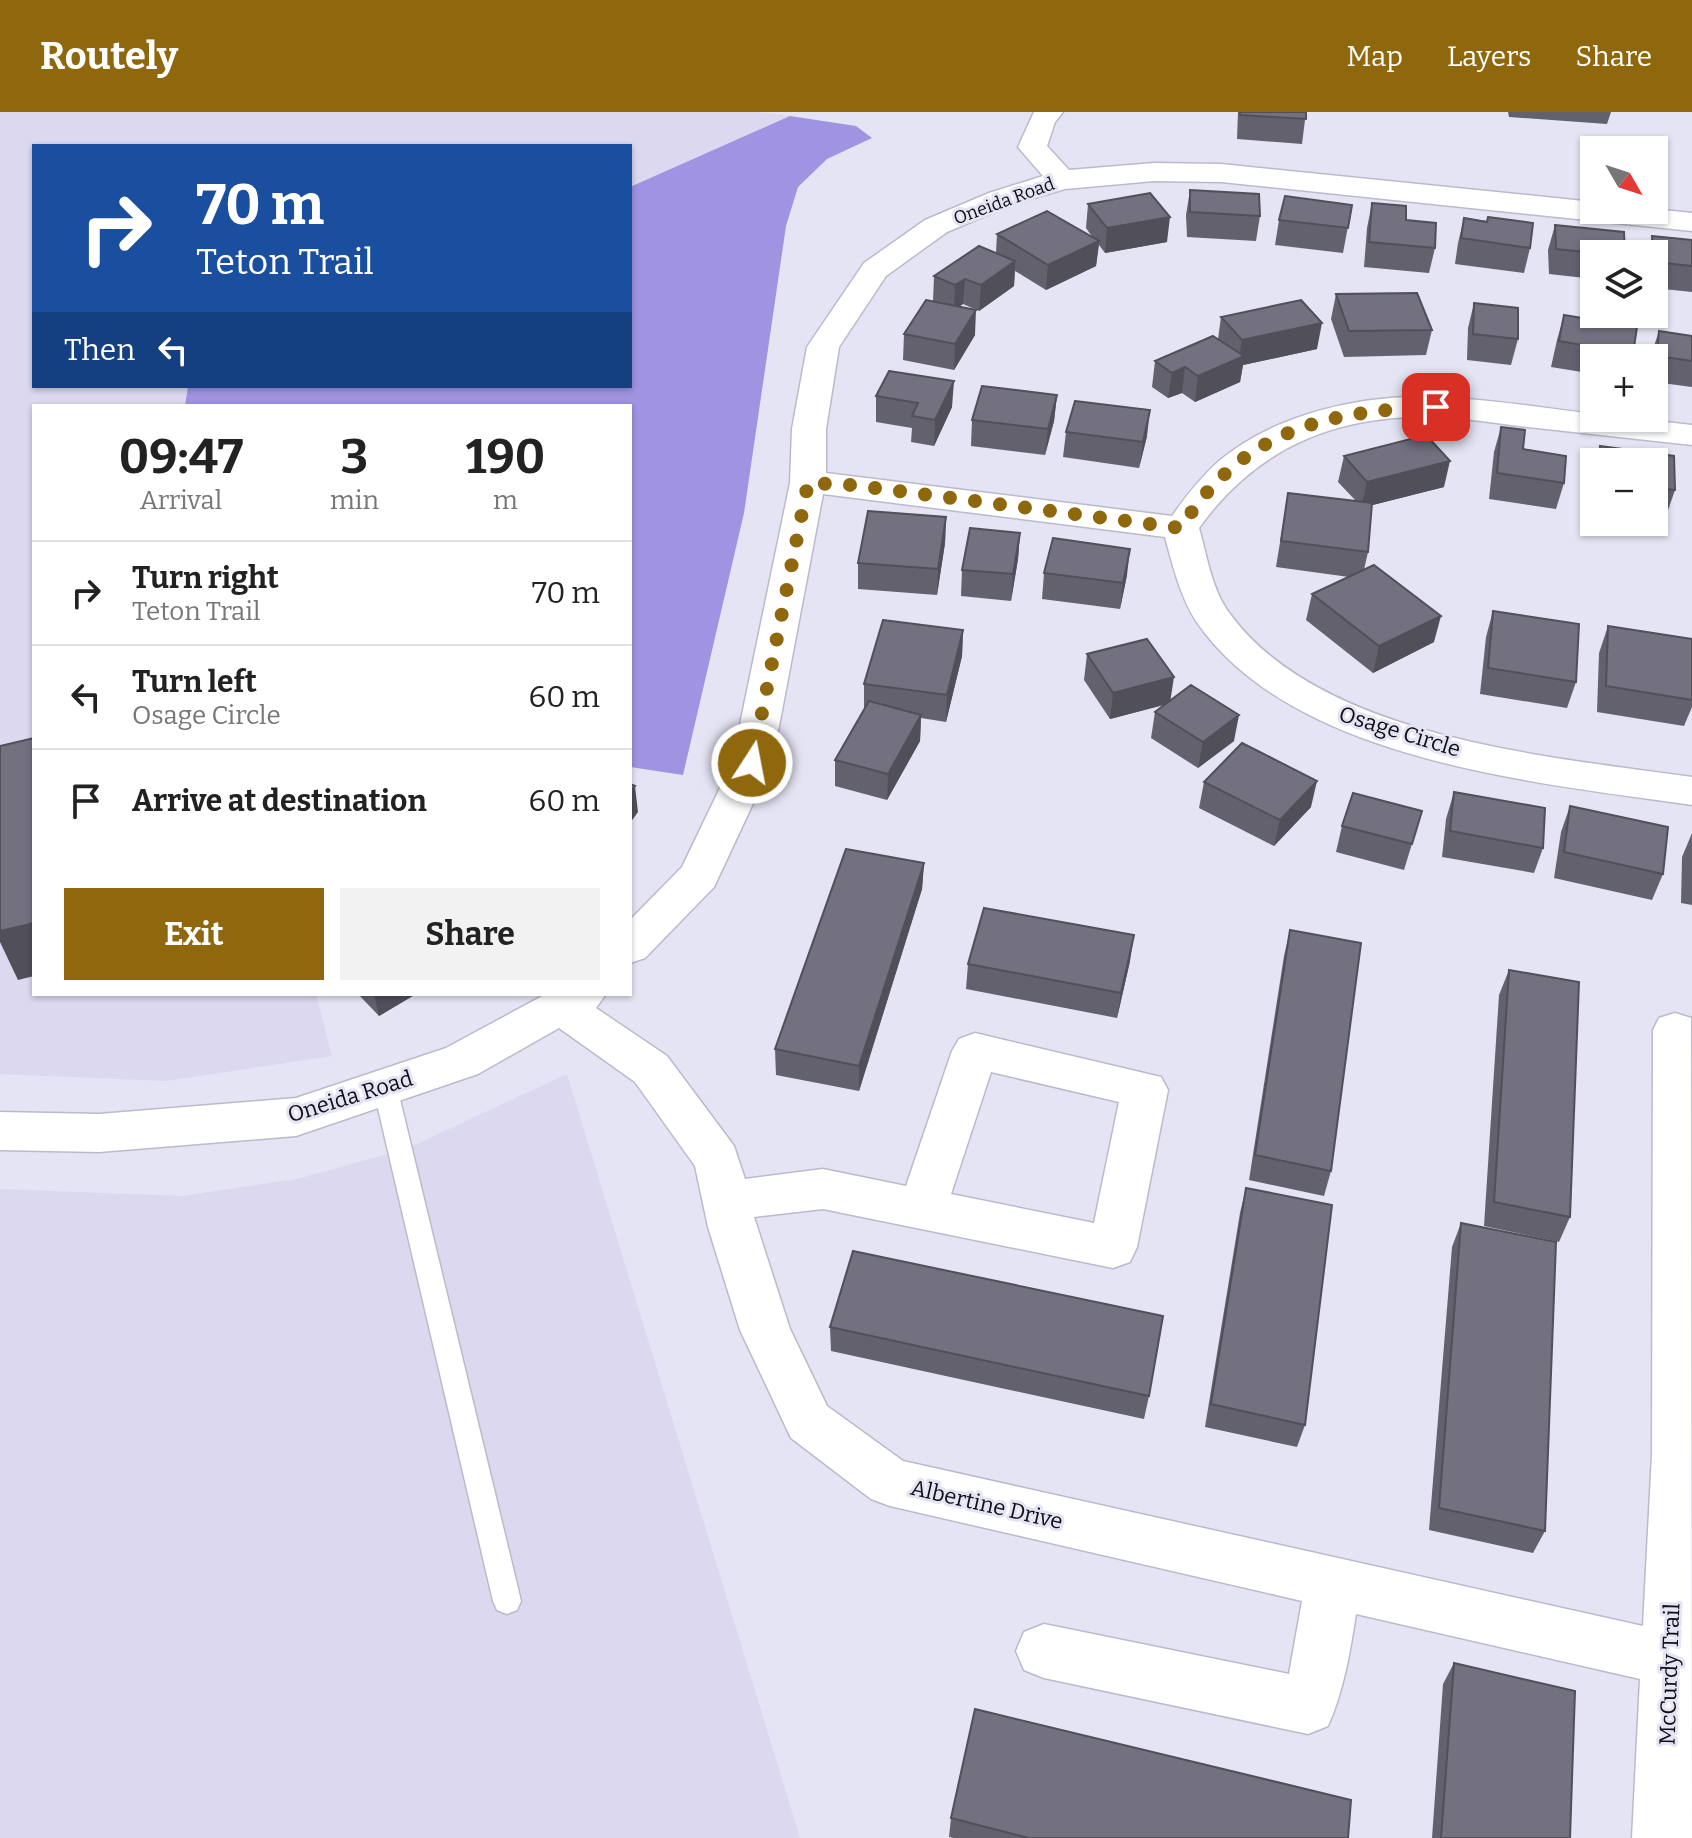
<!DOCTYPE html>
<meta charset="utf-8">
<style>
:root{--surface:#fff;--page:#f2f2f2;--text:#222;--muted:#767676;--line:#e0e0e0;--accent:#8f670c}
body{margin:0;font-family:Bitter,serif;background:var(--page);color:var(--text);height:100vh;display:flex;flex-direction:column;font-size:30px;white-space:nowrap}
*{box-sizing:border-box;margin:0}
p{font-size:26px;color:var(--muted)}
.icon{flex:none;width:44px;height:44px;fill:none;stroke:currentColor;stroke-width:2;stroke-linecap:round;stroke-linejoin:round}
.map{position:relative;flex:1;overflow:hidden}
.details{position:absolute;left:32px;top:292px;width:600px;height:592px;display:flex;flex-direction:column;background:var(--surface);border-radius:0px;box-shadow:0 2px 6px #0004}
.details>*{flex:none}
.top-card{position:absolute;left:32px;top:32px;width:600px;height:244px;border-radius:0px;box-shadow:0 2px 6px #0004;background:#1a4fa0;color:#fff;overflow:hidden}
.needle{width:52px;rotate:129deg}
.tools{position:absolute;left:1580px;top:24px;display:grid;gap:16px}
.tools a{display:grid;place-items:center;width:88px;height:88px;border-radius:0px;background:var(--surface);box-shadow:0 2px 6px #0004;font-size:40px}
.pin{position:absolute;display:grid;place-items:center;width:68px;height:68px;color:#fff;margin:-34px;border-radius:16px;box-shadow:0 4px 12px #0006}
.me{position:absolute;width:88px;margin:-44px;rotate:11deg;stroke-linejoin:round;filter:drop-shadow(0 0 6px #0008)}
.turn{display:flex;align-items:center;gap:28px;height:168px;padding:0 32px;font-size:36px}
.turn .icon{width:104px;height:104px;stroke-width:2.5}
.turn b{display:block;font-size:56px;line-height:68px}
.then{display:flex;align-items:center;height:76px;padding:0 32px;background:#0003;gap:16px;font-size:30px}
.eta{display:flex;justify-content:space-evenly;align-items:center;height:136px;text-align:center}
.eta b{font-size:48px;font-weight:700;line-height:56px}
.action{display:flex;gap:16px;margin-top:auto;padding:16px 32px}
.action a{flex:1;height:92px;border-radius:0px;background:var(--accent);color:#fff;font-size:32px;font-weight:700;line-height:92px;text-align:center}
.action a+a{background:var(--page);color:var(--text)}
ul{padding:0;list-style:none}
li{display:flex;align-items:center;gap:24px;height:104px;padding:0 32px;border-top:2px solid var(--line)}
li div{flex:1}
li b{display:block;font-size:30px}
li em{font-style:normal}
header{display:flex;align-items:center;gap:48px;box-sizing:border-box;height:112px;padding:0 40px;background:var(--accent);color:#fff}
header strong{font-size:38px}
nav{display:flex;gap:44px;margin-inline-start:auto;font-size:28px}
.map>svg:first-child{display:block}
</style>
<header>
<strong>Routely</strong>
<nav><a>Map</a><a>Layers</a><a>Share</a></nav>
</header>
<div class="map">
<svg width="1692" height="1726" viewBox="0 0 1692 1726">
<rect width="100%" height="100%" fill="#e5e4f4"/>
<path fill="#dbd8f0" d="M0,0H756L790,4L630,75V34H34V274H188L185,294H34V882H316L332,944L166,969L0,962Z
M567,962L800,1726H0V1077L182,1084L297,1067L406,1037Z"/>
<path fill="#a093e2" d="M790,4L856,14L872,26L827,47L798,75L786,114L744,401L683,663L630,655V294H185L188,274H630V75Z"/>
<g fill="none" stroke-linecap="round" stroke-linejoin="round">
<g stroke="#bcbaca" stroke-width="3">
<path id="lane" d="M385,966L393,969L397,975L521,1489L517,1498L507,1502L497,1498L493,1489L373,975L377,969Z"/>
</g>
<g stroke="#bcbaca" stroke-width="3">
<path id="street" d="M1034,0H1063L1055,10L1047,34L1069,58L1154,51L1221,52L1594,90V98L1654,97L1692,101V119L1221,70L1154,69L1065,77L1011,93L947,120L886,164L839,235L826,317V361L1172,404C1186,384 1201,365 1219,349C1276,301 1364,282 1437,285C1489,287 1542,296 1594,302V306H1630L1692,313V333C1637,327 1583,321 1528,315C1498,312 1467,306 1437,305C1337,302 1257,335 1199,416C1207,444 1212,479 1230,502C1321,626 1550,645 1692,665V693C1540,671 1304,650 1204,520C1182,493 1174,458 1165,425L823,382L772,651L714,775L645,846L630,851V808L682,755L732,651L790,371L792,317L807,235L864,151L925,108L989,81L1043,64L1018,35Z
M546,882H606L596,896L667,944L734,1034L745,1067L823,1057L906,1074L952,939L959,927L975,921L1161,965L1168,978L1137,1135L1130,1150L1113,1156L823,1097L754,1105L790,1217L827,1294L903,1349L1643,1514L1652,1342L1653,918L1659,906L1675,901L1691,906L1692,1726H1632L1640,1567L1356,1502C1350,1540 1344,1578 1328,1614L1308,1622L1044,1566L1024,1558L1016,1539L1024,1520L1044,1512L1289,1562L1302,1489L890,1394L871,1387L791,1326L740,1218L708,1115L695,1054L635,970L559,916L478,962L296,1024L99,1040L0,1038V1000L99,1002L296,986L446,936ZM991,960L1119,990L1094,1111L951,1082Z"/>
</g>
<use href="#lane" fill="#fff" fill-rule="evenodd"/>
<use href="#street" fill="#fff" fill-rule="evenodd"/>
</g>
<path fill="#63616e" d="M1238,0H1306L1302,32L1237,27Z
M1508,0H1611L1607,12L1509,5Z
M1190,78L1260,104L1256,129L1187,125L1186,103Z
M1372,91L1406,108L1435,136L1429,161L1364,155L1367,116Z
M1088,92L1167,130L1105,141L1099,133L1096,154L1046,178L1015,159L1014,174L979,199L963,192L960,194L975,223L954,258L903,248L904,222L933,189L934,164L996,141L997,122L1093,126L1086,116Z
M1352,93L1343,141L1275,133L1279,108Z
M1488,105L1530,136L1524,161L1455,152L1458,131L1464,106L1487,109Z
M1555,113L1625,142H1594V167L1549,162L1548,138Z
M1652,124L1692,128V180L1654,176V142H1647Z
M1336,182L1432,218L1426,243L1344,245L1331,207Z
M1474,191L1518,227L1511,253L1467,248L1468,216Z
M1564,203L1633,242L1631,246H1594V262L1551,255L1557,228Z
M1221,205L1317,237L1243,253L1240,270L1195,290L1182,281L1168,286L1152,275L1155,249L1218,227Z
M1659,219L1692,224V275L1654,270V246H1650Z
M1057,283L1054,309L1045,343L971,334L972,308Z
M876,284L952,295L934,334L911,330L912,316L876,310Z
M1501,315L1523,337L1564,371L1556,397L1489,387L1494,340Z
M1066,320L1147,324L1139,356L1063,345Z
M1600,334L1674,344L1675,378L1666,404L1654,403V350H1595Z
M1344,344L1444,375L1372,393L1368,440L1364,458L1434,530L1373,561L1306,508L1312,482L1349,465L1276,455L1288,381L1356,389L1338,370Z
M1594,354V395L1591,394L1592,360Z
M946,405L945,431L937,483L858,477V451Z
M1020,421L1018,447L1011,489L961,484L962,458Z
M1044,461L1127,463L1120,497L1042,487Z
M1493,499L1576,570L1567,596L1480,582L1486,525Z
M1608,514L1692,527V595L1684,614L1597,600L1599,541Z
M963,518L962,544L946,610L921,606L920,629L887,688L835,674V648L864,598V572Z
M1087,542L1170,588L1234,629L1198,656L1151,626L1155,600L1164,593L1110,607L1084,568Z
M1204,670L1311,695L1274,734L1199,696Z
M1454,680L1543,736L1534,761L1442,745L1446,707Z
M1570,694L1663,762L1652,788L1554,766L1561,720Z
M1422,699L1404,758L1336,740L1342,714Z
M1692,721V793L1681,791L1682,745Z
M924,751L922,777L859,979L776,963L775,937Z
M1290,818L1331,1059L1324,1084L1249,1068L1284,844Z
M1130,849L1117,906L966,877L968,852Z
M1509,858L1570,1105L1559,1130L1484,1114L1499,883Z
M358,882H416L379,904Z
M1246,1076L1305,1313L1297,1335L1205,1315L1240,1101Z
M1461,1111L1545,1419L1533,1441L1429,1418L1452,1135Z
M830,1215L1149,1284L1144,1307L831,1239Z
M1454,1551L1570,1726H1432L1443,1572Z
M951,1706L1348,1726H954L949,1725Z"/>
<path fill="#504f5a" d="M1170,105L1167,130L1105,141L1107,116Z
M1099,129L1096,154L1046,178L1048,153Z
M1015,149L1014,174L979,199L981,173Z
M965,167L963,192L954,198L955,173Z
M976,198L975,223L954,258L955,232Z
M1322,211L1317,237L1243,253L1240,270L1195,290L1198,264L1239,246L1242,228Z
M1185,255L1182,281L1168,286L1172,261Z
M954,269L952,295L934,334L935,308Z
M1057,283L1054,309L1045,343L1048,317Z
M1150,298L1147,324L1139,356L1143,330Z
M1450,349L1444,375L1361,396L1367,370Z
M946,405L945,431L937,483L938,457Z
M1020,421L1018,447L1011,489L1013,462Z
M1130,437L1127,463L1120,497L1123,471Z
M1441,504L1434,530L1373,561L1379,534Z
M963,518L962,544L946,610L947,583Z
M1174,565L1170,591L1110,607L1113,581Z
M921,603L920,629L887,688L888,662Z
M1239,603L1234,629L1198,656L1203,630Z
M1317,669L1311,695L1274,734L1280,708Z
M635,674L638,700L630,711V681Z
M924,751L922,777L859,979V954Z
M34,811V864L18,868L0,830V819Z
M1134,823L1130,849L1117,906L1121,881Z
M374,882H416L379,904Z"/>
<path fill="#737180" stroke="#504f5a" stroke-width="2" d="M1240,0H1306V7L1240,3Z
M1190,78L1259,82L1260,104L1190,100Z
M1150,81L1170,105L1107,116L1088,92Z
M1285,84L1352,93L1348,116L1279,108Z
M1372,91L1406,94V108L1436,111L1435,136L1369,130Z
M1047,99L1099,129L1048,153L997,122Z
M1488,105L1533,111L1530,136L1461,126L1464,106L1487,110Z
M1555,113L1624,120L1625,142H1605L1556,137Z
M1652,124L1692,128V154L1655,150Z
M979,134L1015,149L981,173L965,167L955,173L934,164Z
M1417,181L1432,218L1349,219L1336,182Z
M926,188L976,198L955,232L904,222Z
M1301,188L1322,211L1242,228L1221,205Z
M1474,191L1518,196V227L1473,222Z
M1564,203L1637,215L1633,242L1559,229Z
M1659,219L1692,224V249L1657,244Z
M1213,224L1244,244L1198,264L1185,255L1172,261L1155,249Z
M889,259L954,269L935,308L912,304L918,291L876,284Z
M982,274L1057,283L1048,317L972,308Z
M1075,289L1150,298L1143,330L1066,320Z
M1501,315L1525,318L1523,337L1566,344L1564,371L1497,361Z
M1426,323L1450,349L1367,370L1344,344Z
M1600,334L1674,344L1675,378L1654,376V350H1600Z
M1288,381L1372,391L1368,440L1281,429Z
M868,399L946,405L938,457L858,451Z
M970,416L1020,421L1013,462L962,458Z
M1053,426L1130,437L1123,471L1044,461Z
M1374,453L1441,504L1379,534L1312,482Z
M1493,499L1579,512L1576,570L1488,556Z
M883,508L963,518L947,583L864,572Z
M1608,514L1692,527V588L1606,574Z
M1147,527L1174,565L1113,581L1087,542Z
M1191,573L1239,603L1203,630L1155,600Z
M869,589L921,603L888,662L835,648Z
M34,626V811L0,819V634Z
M1242,631L1317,669L1280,708L1204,670Z
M630,672L635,674L630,681Z
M1454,680L1545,696L1543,736L1450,719Z
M1353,681L1422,699L1412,732L1342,714Z
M1570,694L1668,715L1663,762L1564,740Z
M846,737L924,751L859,954L775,937Z
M984,796L1134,823L1121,881L968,852Z
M1290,818L1361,831L1331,1059L1255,1043Z
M1509,858L1579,870L1570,1105L1494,1090Z
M1246,1076L1332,1093L1305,1313L1211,1292Z
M1461,1111L1556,1130L1545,1419L1439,1396Z
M853,1139L1163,1204L1149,1284L830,1215Z
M1454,1551L1575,1579L1570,1726H1441Z
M975,1597L1351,1688L1348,1726H1029L951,1706Z"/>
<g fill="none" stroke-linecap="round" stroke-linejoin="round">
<path stroke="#8f670c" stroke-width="14" stroke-dasharray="0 25.2" d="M752,651L808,371L852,373L1181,416C1242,318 1326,299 1436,295"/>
</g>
<g text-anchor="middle" stroke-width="6" stroke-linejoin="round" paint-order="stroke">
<g font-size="18" fill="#0f0e14" stroke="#e5e4f4">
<text transform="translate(1004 89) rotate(-20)" y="6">Oneida Road</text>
</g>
<g font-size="22" fill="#0f0e14" stroke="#e5e4f4">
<text transform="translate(1400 619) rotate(17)" y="8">Osage Circle</text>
<text transform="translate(350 984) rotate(-17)" y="8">Oneida Road</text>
<text transform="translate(987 1392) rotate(13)" y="8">Albertine Drive</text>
<text transform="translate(1669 1562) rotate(-88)" y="8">McCurdy Trail</text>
</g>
</g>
</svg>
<div class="tools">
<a><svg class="needle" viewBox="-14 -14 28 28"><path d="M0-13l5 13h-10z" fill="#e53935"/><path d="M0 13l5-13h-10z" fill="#767676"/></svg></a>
<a><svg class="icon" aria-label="layers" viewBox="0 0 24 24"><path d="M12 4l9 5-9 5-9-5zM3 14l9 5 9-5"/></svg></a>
<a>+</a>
<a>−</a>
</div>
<div class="pin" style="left:1436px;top:295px;background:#d93025"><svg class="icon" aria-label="arrive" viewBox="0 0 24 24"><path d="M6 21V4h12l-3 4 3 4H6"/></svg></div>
<svg class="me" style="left:752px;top:651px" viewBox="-20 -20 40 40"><circle r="17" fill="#8f670c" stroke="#fff" stroke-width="3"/><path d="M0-11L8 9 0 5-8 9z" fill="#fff"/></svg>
<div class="top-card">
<div class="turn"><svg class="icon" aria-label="right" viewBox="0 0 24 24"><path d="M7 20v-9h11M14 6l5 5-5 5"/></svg><div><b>70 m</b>Teton Trail</div></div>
<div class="then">Then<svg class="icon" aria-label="left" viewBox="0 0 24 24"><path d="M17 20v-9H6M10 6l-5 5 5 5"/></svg></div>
</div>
<section class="details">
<div class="eta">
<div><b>09:47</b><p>Arrival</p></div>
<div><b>3</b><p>min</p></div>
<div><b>190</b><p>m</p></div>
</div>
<ul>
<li><svg class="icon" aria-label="right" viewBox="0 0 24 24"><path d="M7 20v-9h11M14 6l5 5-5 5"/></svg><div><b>Turn right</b><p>Teton Trail</p></div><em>70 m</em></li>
<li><svg class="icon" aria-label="left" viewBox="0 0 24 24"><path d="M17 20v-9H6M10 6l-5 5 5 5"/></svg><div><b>Turn left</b><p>Osage Circle</p></div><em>60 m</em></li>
<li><svg class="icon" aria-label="arrive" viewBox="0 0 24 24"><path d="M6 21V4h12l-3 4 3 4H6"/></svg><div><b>Arrive at destination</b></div><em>60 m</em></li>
</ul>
<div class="action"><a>Exit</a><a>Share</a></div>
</section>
</div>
